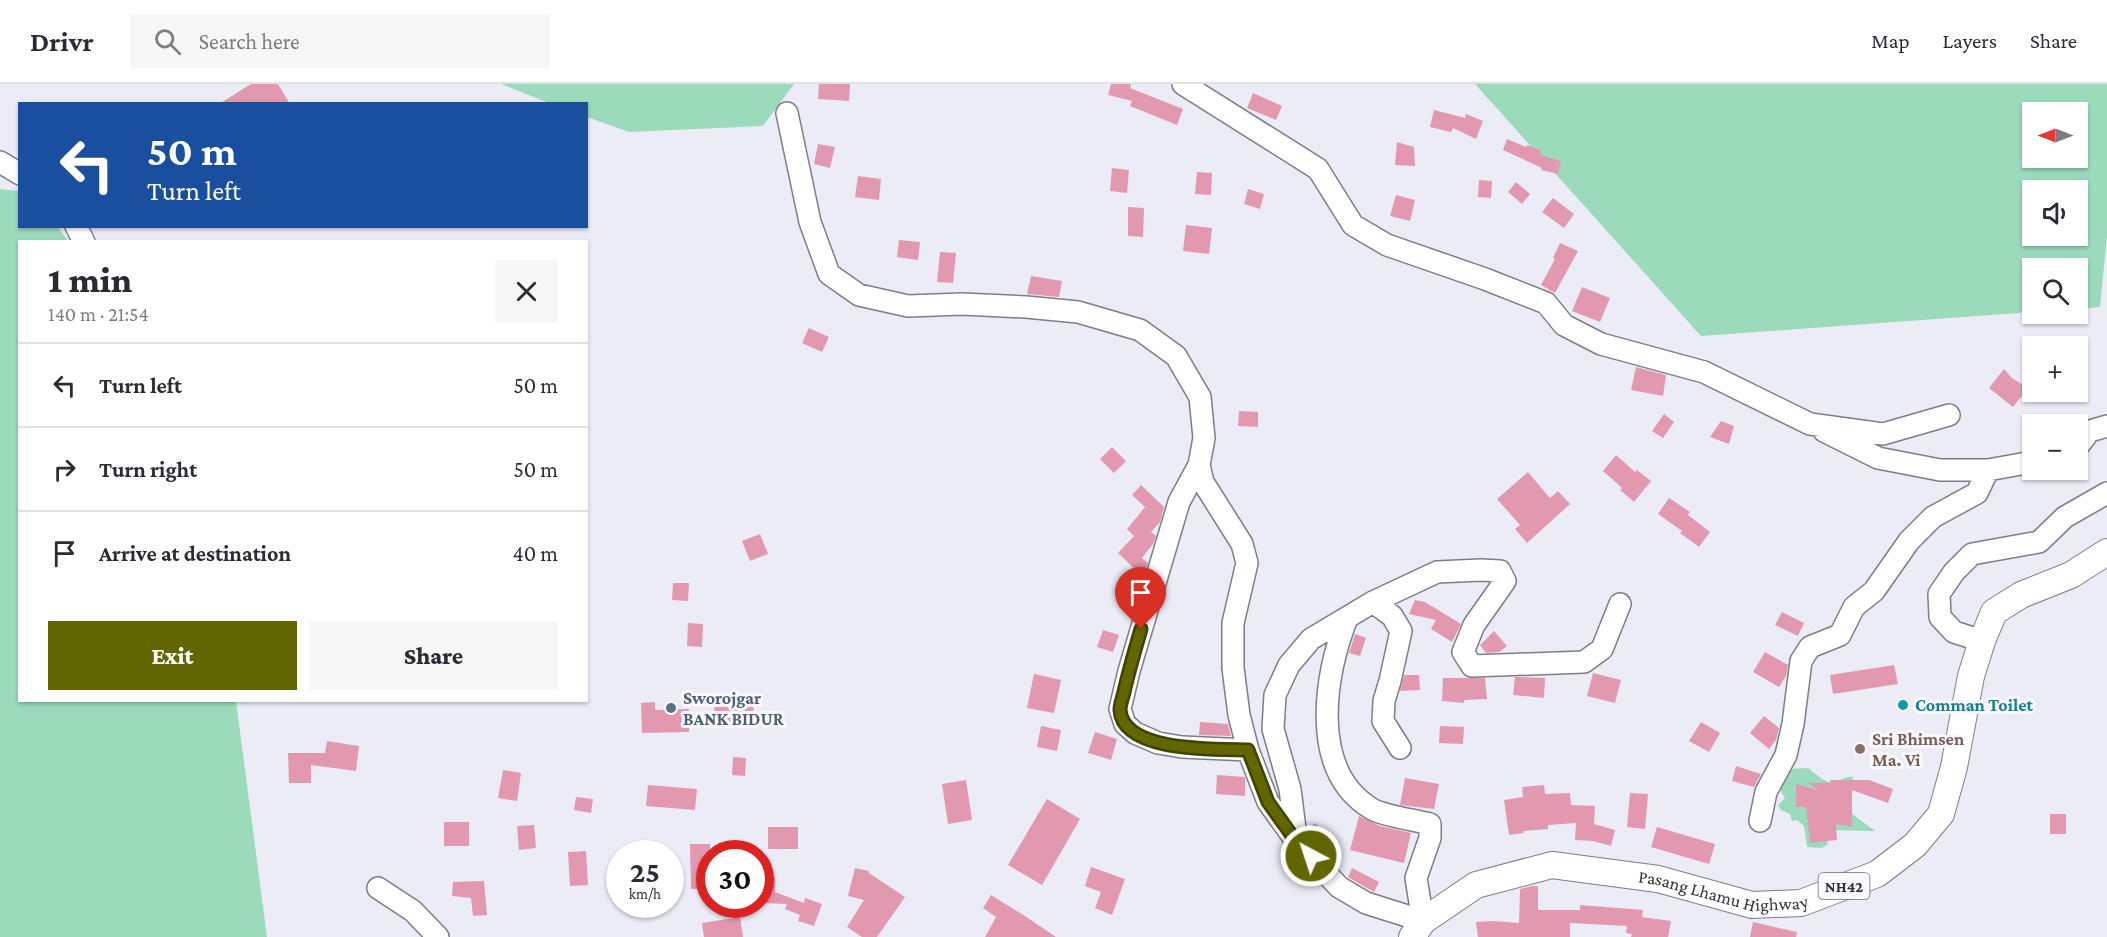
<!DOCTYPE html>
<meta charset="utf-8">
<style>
:root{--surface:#fff;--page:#f7f7f7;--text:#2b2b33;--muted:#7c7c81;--line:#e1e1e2;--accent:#626601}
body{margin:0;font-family:"Crimson Pro",serif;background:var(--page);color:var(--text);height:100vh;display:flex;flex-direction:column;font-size:22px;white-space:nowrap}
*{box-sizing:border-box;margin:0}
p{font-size:20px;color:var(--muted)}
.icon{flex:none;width:33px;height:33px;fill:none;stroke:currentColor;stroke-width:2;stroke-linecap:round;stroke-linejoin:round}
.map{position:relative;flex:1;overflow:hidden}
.details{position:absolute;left:18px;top:156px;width:570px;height:462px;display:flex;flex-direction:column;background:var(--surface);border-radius:0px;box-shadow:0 2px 4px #0004}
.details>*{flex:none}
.banner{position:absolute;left:18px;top:18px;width:570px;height:126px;border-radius:0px;box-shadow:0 2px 4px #0004;background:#1a4fa0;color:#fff;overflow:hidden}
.needle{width:39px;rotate:270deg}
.tools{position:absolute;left:2022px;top:18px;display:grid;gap:12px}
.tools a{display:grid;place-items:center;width:66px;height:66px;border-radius:0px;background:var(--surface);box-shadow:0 2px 4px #0004;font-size:30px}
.speed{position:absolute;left:606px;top:756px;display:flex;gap:12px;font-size:30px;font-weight:700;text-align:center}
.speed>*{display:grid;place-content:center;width:78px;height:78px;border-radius:50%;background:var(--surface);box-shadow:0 2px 4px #0004;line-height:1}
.speed small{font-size:15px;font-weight:400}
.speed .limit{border:9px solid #d22;background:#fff;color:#111}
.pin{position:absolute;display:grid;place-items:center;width:51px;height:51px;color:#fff;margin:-62px -26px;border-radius:50% 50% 50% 0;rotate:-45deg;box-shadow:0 0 6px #0007}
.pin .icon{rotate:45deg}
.me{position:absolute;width:66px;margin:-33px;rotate:320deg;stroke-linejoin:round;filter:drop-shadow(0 0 4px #0008)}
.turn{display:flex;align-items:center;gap:21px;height:126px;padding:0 30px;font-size:27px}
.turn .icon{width:78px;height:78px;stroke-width:2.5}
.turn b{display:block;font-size:42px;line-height:51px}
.round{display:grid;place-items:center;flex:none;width:63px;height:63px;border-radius:0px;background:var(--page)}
.head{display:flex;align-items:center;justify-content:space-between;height:102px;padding:0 30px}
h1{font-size:36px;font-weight:800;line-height:45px}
.primary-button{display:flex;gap:12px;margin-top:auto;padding:12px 30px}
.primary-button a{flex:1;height:69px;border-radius:0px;background:var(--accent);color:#fff;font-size:24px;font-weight:800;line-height:69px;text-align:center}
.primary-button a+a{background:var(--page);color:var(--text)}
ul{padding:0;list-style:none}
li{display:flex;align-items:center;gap:18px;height:84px;padding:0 30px;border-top:2px solid var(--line)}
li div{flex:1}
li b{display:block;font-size:22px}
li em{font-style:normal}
header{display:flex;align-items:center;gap:36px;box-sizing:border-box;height:84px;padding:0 30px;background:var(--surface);border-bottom:2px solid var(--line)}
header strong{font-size:28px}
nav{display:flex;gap:33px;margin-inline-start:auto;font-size:21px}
.search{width:420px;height:54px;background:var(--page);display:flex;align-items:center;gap:15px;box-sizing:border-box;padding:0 21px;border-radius:0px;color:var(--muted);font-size:22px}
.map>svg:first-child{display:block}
</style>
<header>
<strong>Drivr</strong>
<div class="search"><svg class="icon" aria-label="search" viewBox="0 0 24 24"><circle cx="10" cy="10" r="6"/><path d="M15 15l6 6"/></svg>Search here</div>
<nav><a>Map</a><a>Layers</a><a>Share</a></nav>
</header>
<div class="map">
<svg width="2107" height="853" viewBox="0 0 2107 853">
<rect width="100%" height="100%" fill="#ececf7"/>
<path fill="#9cdabc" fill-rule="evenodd" d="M501,0H794L763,42L629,48L587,33L586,20L549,19Z
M1475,0H2107V152L2100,223L2078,225V184H2032V228L1701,252ZM2032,28H2078V74H2032ZM2032,106H2078V152H2032Z
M0,105L19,107L20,142L58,143L68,157L20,158V616L236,617L267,853H0Z
M1808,684C1815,689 1825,700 1834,698C1841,697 1845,692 1853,693L1850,706L1851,729L1875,747L1824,746L1828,760L1822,764L1807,763L1804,742L1797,736L1792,737L1790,730L1781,726L1778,721L1785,714L1778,703L1785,697L1782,689L1788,685Z"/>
<path fill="#e299b0" d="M251,0H278L290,20H219Z
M819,0H850L849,17L818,15Z
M1111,0H1131L1130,4L1183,25L1177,41L1130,22L1132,17L1108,11Z
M1253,9L1282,22L1276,36L1247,24Z
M1434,26L1465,34L1466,30L1483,37L1476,55L1453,44L1451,48L1430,43Z
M1507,55L1526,63L1527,61L1542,67L1541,71L1561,77L1558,90L1541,86L1542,84L1503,66Z
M1397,58L1414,63L1415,82L1395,81Z
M818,60L835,63L830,84L814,80Z
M1112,84L1129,86L1127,109L1110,107Z
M1197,88L1212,89L1211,111L1195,110Z
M858,92L881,95L879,116L855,113Z
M1479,96L1492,97L1491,114L1478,113Z
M1516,98L1530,110L1522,120L1508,108Z
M1248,105L1264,110L1260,125L1244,120Z
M1396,111L1415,116L1410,137L1390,132Z
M1553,114L1574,130L1564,144L1542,128Z
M1128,123L1144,124L1143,153L1128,152Z
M1186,141L1212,144L1209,170L1183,167Z
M899,156L920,158L918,176L897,173Z
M1560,159L1578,167L1555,209L1541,201L1555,175L1553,174Z
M940,168L956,169L953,199L937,198Z
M1031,192L1062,197L1059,213L1027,210Z
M1582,203L1610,214L1600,238L1572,227Z
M809,244L829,253L822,268L802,259Z
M1636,283L1666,291L1663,312L1631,306Z
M2004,285L2012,294L2028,304L2013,323L1989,304Z
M1239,327L1258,328V343L1238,342Z
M1664,330L1674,338L1663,354L1652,347Z
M1721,337L1734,342L1729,360L1710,353Z
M1112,363L1126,377L1114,389L1100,375Z
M1616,371L1635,388L1637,386L1651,397L1634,418L1620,406L1622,404L1603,387Z
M1528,388L1550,414L1558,407L1570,420L1527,459L1515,445L1520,441L1497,415Z
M1141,401L1164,423L1160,438L1151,448L1156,452L1153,460L1142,474L1148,479L1147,482L1140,490L1118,469L1134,452L1127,445L1145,423L1132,411Z
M1669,414L1690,428L1688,431L1710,448L1699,463L1680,449L1682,447L1658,430Z
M760,450L768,470L750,477L742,457Z
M673,499H689L688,517L672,516Z
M1415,516L1425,518L1461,540L1452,558L1431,545L1436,536L1409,530Z
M1782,528L1804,539L1798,552L1775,541Z
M688,539L703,540L702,563L687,562Z
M1103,546L1119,551L1113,568L1097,563Z
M1494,547L1507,562L1499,568L1486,569L1480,561Z
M1355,550L1366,554L1360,572L1349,569Z
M1765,568L1788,581L1786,592L1779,603L1753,588Z
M1894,581L1898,600L1833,610L1830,591Z
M1593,589L1621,596L1615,619L1587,612Z
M1034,590L1061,596L1054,629L1027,624Z
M1404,591H1419L1420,606L1400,607Z
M1515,593L1545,594L1544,614L1513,611Z
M1443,594H1485L1487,615L1464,616V619L1442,617Z
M655,618V626L689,625V648L642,649L641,619Z
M727,619V623L753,620L755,640L715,642L714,620Z
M1764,632L1779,644L1776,656L1769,665L1750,649Z
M1200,638L1228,640L1231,652L1199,651Z
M1701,638L1720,649L1709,668L1689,657Z
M1041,642L1061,646L1057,667L1037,663Z
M1440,642L1464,643L1463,660L1439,659Z
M1095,648L1117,655L1111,676L1088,669Z
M327,657L359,662L356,687L311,681V699H289L288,669H325Z
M733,673L746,674L745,692L732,691Z
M1736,682L1761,690L1754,703L1732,697Z
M503,686L521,689L517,717L498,714Z
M1217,691L1245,693V712L1216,710Z
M1405,694L1439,700L1434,725L1400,721Z
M966,696L972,736L948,740L942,700Z
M1830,696H1869L1893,705L1888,719L1852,706V743L1836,740L1837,756L1810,759L1806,723H1796V700L1818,706L1809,699H1831Z
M648,701L697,705L695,726L646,722Z
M1544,701L1545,710L1570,709L1571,721L1595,722L1594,740L1615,746L1611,762L1593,757L1575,756L1576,739L1548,741V745L1523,747L1524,749L1509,751L1504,716L1523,713L1522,703Z
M1630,709L1648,710L1645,745L1627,743Z
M576,713L593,715L591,729L574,726Z
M1047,715L1080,735L1042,801L1008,781Z
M2050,730H2066V750H2050Z
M1359,732L1380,742L1411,749L1404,779L1350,766Z
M444,738H469V762H444Z
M1315,739L1334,762L1314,757L1309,752L1308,745Z
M534,741L536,764L519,766L517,742Z
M768,743H798V765H768Z
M1657,743L1715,760L1709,780L1651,763Z
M690,760H710V805H691Z
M586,767L588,801L570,802L568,768Z
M1091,783L1125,795L1112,831L1095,824L1101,808L1085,802Z
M855,784L869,787V789L905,813L877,853H862L847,843L864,816L848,812Z
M1352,784L1379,798L1374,808L1348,793Z
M760,793H775V808L804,819L805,814L822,820L814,842L798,837L800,831L785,825L787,820L760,819Z
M484,797L487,831L473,832L471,814L452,812L453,798Z
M1532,802H1538V826H1580V821L1643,826L1642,833L1671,837L1668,853H1631L1632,850L1626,849L1627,842L1570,839V853H1478L1476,838L1493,837L1519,839L1520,805Z
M991,811L1025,832L1056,853H985L996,833L983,824Z
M740,833L743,853H704L702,839Z
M1753,838L1797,848L1796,853H1750Z"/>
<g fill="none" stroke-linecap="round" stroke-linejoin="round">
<g stroke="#7d7d87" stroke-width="24">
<path id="minor" d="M1183,0L1318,85L1353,141L1387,161L1485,195L1546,219L1564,241L1601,260L1704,288L1810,340L1883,350L1949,331
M787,29L810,138L829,190L859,211L908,222L962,220L1026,223L1078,228L1140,246L1176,272L1200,313L1204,354L1199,381L1203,398L1242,460L1247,479L1233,539V584L1239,631L1248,666L1268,718L1296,757L1339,803L1366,819L1423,837L1416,794L1430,754V740C1415,736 1384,732 1372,725C1308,687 1325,591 1347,534
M0,78L20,90
M76,142L84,158
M1824,347L1878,374L1940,386H1988L2032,378
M2078,362L2090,347L2107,342
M1199,381L1179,418L1129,587L1120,625L1125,640L1135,649L1158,659L1182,663L1248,666
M1373,518L1392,532L1401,547L1390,597L1384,617L1383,637L1400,664
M1982,557L1954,548L1940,533L1939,510L1954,488L1972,470L2039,458L2065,433L2107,409
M1760,737L1766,708L1786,671L1793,640L1801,577L1810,563L1840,551L1854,523L1874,507L1909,457L1933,433L1977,409L1988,386
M1296,753L1290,705L1273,645L1275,611L1289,581L1311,555L1373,518L1437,488L1481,486L1500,487L1505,497L1474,541L1463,568L1472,582L1584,578L1602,565L1620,520
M378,804L413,827L438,853"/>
</g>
<g stroke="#7d7d87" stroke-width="28">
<g id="major">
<path id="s1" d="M1412,853L1423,837L1476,801L1552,781L1658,795L1752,821L1801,819L1877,790L1915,761L1941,730L1954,683L1971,592L1982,557L1994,528L2021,511L2071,491L2107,468"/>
</g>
</g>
<use href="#minor" stroke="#fff" stroke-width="21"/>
<use href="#major" stroke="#fff" stroke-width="26"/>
</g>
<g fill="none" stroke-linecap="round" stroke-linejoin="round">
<g stroke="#404201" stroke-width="15">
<path id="route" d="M1141,545C1135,566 1129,586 1124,608C1123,613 1120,620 1120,626C1123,669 1218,665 1248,666L1268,718L1296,757L1311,772"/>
</g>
<use href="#route" stroke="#626601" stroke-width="10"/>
</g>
<circle fill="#0f9aa8" stroke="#fafafe" stroke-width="2" cx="1903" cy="621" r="6"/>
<circle fill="#5c6f8a" stroke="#fafafe" stroke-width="2" cx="671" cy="624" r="6"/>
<circle fill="#8d6e63" stroke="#fafafe" stroke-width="2" cx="1860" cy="665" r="6"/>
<g text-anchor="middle" stroke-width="6" stroke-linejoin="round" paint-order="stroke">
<rect fill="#fafafe" stroke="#6d6d71" stroke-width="1.5" x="1818.5" y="789" width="51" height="26" rx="4.5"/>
<g font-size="16" font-weight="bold" fill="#313135">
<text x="1844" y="808">NH42</text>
</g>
<g font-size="18" font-weight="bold" fill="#4e5e75" stroke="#fafafe" text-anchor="start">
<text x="683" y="620">Sworojgar<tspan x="683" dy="21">BANK BIDUR</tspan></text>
</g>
<g font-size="18" font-weight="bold" fill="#0d838f" stroke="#fafafe" text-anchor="start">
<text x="1915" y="627">Comman Toilet</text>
</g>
<g font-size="18" font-weight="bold" fill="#785e54" stroke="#fafafe" text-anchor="start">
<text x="1872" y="661">Sri Bhimsen<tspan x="1872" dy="21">Ma. Vi</tspan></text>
</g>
<g font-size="18" fill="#313135" stroke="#fafafe">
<text dy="6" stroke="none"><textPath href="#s1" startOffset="336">Pasang Lhamu Highway</textPath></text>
</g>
</g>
</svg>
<div class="tools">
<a><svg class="needle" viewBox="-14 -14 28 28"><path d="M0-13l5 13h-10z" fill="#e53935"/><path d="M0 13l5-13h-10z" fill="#7c7c81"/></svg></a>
<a><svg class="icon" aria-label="sound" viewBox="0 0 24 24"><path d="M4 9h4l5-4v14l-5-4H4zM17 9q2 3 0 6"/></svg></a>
<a><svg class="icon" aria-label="search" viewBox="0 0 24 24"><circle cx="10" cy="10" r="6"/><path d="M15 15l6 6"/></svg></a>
<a>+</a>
<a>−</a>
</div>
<div class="speed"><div>25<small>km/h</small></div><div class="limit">30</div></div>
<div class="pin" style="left:1141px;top:545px;background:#d93025"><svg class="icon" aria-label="arrive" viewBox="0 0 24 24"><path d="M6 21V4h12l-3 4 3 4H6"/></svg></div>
<svg class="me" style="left:1311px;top:772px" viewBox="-20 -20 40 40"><circle r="17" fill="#626601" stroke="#fff" stroke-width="3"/><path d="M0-11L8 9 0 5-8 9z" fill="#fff"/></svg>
<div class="banner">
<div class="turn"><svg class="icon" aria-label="left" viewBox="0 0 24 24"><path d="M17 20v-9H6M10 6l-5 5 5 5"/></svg><div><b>50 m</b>Turn left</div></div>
</div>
<section class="details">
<div class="head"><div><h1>1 min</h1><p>140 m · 21:54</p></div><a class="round"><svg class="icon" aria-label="close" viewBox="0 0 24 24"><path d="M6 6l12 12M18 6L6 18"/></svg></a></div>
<ul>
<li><svg class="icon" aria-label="left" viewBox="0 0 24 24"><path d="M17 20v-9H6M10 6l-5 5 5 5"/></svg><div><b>Turn left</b></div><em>50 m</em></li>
<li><svg class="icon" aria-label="right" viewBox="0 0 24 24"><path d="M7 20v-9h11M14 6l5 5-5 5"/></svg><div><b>Turn right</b></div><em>50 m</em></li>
<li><svg class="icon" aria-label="arrive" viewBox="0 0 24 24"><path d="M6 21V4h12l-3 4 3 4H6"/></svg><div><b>Arrive at destination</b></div><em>40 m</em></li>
</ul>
<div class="primary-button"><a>Exit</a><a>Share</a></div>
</section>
</div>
